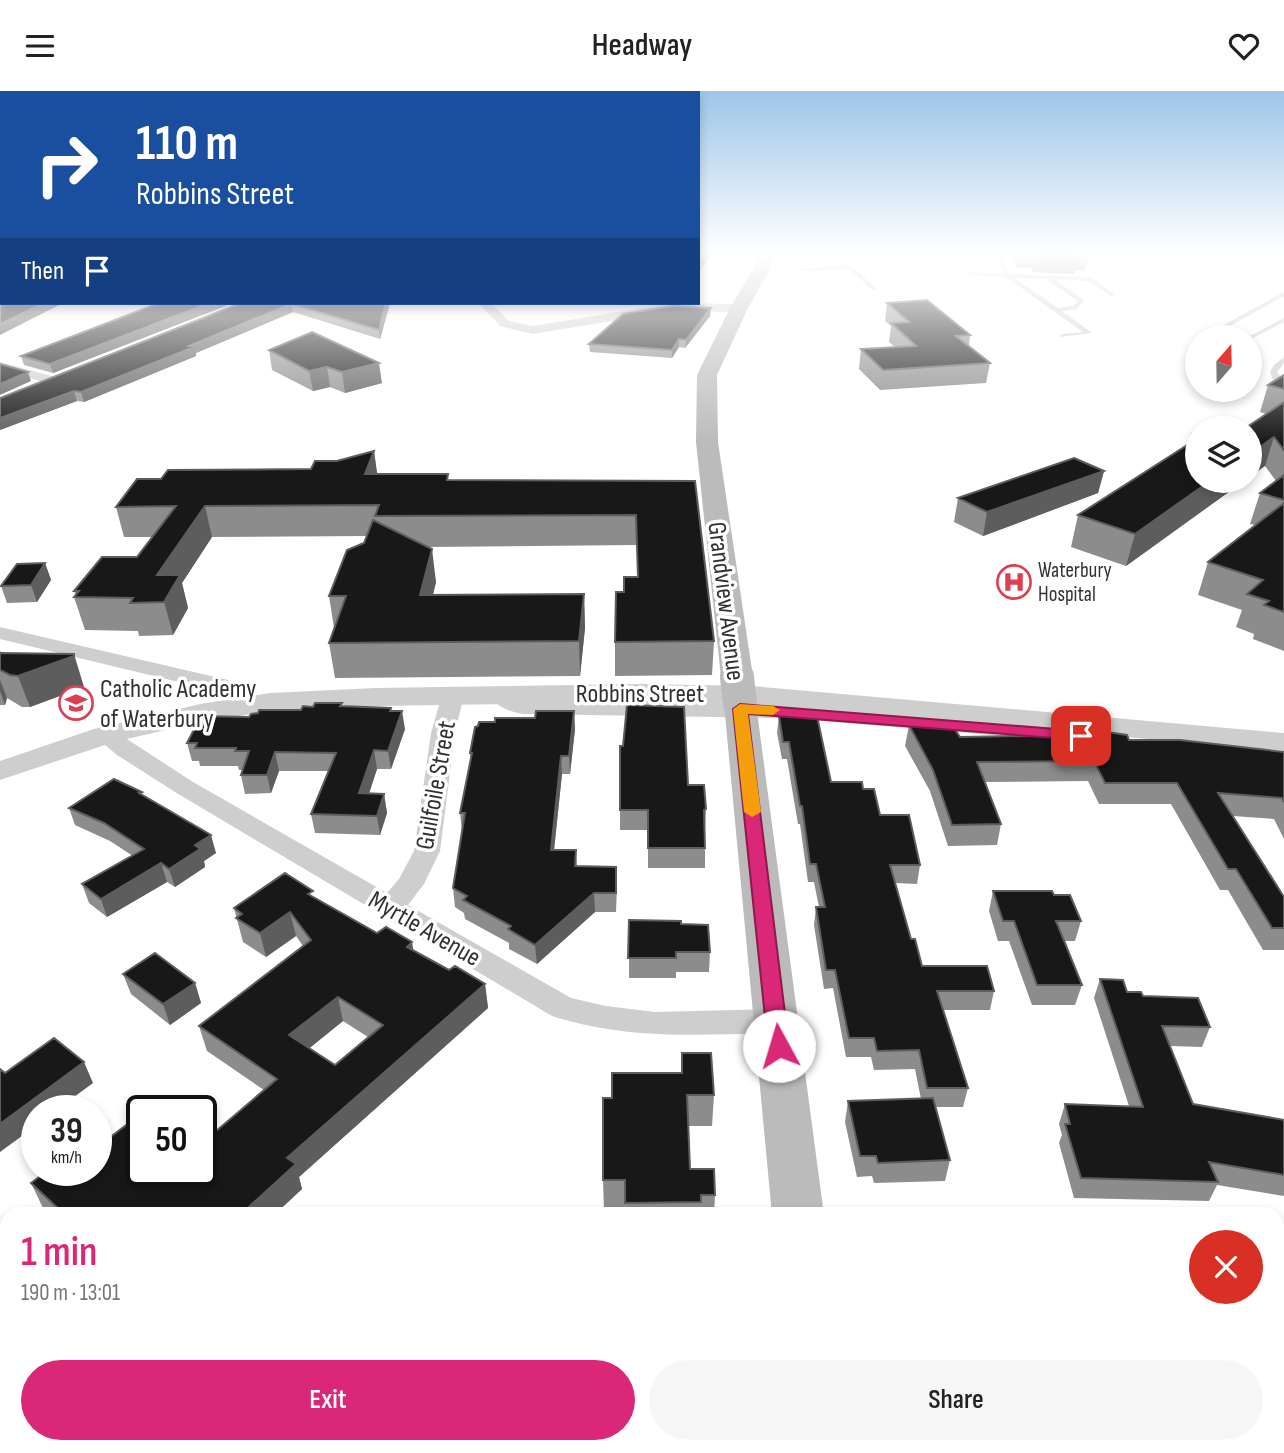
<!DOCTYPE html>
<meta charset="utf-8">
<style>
:root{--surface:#fff;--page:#f6f6f6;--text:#222;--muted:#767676;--accent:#db2777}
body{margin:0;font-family:"Sofia Sans Condensed",sans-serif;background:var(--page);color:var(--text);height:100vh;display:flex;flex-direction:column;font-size:26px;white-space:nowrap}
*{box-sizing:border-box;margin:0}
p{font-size:23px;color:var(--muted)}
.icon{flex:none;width:38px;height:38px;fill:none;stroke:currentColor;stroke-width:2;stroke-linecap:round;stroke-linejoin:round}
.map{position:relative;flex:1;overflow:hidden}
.side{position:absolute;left:0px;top:1116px;width:1284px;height:247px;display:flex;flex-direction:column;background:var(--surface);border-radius:21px 21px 0 0;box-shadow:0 4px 10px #0003}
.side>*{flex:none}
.banner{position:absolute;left:0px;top:0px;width:700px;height:214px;box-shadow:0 4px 10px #0003;background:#1a4fa0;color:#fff;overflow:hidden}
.needle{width:46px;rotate:20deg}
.buttons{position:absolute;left:1185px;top:234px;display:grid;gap:14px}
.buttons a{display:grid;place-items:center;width:77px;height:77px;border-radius:50%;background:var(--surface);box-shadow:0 4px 10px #0003;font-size:35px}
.speed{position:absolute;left:21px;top:1004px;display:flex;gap:14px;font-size:35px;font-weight:700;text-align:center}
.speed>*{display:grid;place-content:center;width:91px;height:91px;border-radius:50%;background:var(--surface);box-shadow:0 4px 10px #0003;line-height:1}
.speed small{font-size:18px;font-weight:400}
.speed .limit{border:4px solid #111;border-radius:10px;background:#fff;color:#111}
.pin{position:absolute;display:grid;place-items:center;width:60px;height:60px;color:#fff;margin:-30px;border-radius:14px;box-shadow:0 4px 10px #0006}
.me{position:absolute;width:77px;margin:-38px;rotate:354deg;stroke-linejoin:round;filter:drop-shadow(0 0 5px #0008)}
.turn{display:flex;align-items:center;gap:24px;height:147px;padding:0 21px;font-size:32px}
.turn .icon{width:91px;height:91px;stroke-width:2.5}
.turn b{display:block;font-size:49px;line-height:60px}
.then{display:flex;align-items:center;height:66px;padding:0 21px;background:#0003;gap:14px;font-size:26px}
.round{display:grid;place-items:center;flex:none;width:74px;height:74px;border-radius:37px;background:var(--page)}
.overview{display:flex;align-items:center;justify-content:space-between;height:119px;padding:0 21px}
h1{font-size:42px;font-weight:600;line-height:52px;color:var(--accent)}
.action{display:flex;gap:14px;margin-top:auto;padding:14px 21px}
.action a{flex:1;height:80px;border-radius:42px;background:var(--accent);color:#fff;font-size:28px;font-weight:600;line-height:80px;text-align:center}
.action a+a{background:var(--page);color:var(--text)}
header{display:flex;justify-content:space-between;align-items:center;height:91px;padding:0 21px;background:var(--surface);font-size:32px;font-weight:600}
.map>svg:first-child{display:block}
</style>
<header><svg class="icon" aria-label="menu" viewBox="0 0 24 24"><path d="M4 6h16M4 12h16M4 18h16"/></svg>Headway<svg class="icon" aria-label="heart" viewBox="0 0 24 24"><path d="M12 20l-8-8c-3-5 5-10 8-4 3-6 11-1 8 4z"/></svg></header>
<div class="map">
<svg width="1284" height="1362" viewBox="0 0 1284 1362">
<rect width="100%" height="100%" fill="#fff"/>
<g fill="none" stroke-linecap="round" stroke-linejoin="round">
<path fill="#cecece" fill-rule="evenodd" d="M995,162H1001L1009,183L1090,186L1116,204L1111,205L1089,190L1054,188L1084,209L1077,218L1062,220L1092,242L1060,246V244L1062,243L1083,241L1006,186L968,184L970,181L1004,183ZM1014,187L1049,188V190L1078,210L1073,215L1058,217Z
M846,170L876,197V199H872L849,178L803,180L800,178L845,175L843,172Z
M1284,201V205L1208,247H1200Z
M1284,227V231L1251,248L1246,247Z
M1284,266V272L1277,281L1284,291V296L1273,289L1270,281L1274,274Z"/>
<path fill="#cecece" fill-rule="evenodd" d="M479,212H491L509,230L533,235L673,212L739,213L745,217L739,221L673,220L533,243L500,235Z
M0,271L59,287L61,290L54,294L0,279Z
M0,536L228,589L261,608L264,613L261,618L253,620L212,599L0,548Z
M499,596L523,609L786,613L1110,640L1118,642L1122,647L1118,652L1110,654L786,627L523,623C508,620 497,616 488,603L491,598Z
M453,597L461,599L464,604L455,642L440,760L424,793L408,814L571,907L606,915L655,921L776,918L787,922L792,930L787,938L776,942C698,944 628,949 552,925L175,701L117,664L93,644L97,639H113L193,691L387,802L399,788L414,760L431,642L442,604L445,599Z
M0,1179L7,1182V1223L0,1220Z
M132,1356H177L179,1362H134Z
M891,1356H934L936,1362H893Z"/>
<path fill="#cecece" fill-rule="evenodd" d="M641,593L752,595L1284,642V660L752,613L641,611L376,615L270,620L200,631L114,651L0,689V670L94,638L200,613L270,602L376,597Z"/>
<path fill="#bbb" fill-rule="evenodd" d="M763,162H779L748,217L717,284L718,351L753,586L748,593L737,595L726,593L721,586L696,351L697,284L730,217Z
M740,603L751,606L756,613L824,1124H772L724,613L729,606Z
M1284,1176V1228H1278V1177Z
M520,1356H588L586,1362H518Z"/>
<path stroke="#bbb" stroke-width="34" d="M737,586L740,613"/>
</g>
<path fill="#8c8c8c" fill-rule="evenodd" d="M0,162H2V207H0V182L2,181H0Z
M1011,162H1088L1089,163L1085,179H1075L1074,183L1032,181L1031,177H1017Z
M159,212H233L53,282L24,274L21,265Z
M240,212H390L380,248L293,221L196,262V265L84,311L77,310L0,339V307Z
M887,212L970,244L969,255L990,272L986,292L880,299L859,278L861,258L895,256L889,251L891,235L885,230Z
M711,217L710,225L685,257L679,256L672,267L590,261L589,253Z
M269,259L382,292L345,302L330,296L313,300L272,279Z
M1284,284V560L1253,548L1254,543L1236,536L1242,519L1198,504L1208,471L1255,434L1250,433L1260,402L1276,390L1265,375L1266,323L1260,321L1268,294Z
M1197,340V390H1244L1126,475L1071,456L1078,424L1190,353L1192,343Z
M374,360L377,383L449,389L695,390L714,550L712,584L615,585V551L624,501L637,486V454L427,456L436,491L433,504L584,503L585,537L580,585L335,587L329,552L334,537L329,505L364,452L367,445L212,446L182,492L188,517L173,544L139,545L138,540L85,539L74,506L76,504L74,500L137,466L153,446H124L116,416L161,388L311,378Z
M1104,380L1098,402L983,445L954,431L958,407Z
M45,472L51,489L37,511L7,512L1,495Z
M0,560L2,562L84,596L30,616H22L7,607L5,614H0Z
M342,612V615L391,617V620L405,638L391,678H377L369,702L384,703L387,722L380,744L315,742L311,723L329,680H279L271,702L245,703L241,684L243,679H239L238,675H200L199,670H192L187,652L249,626L301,619L313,616Z
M574,620L575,638L570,683H562L554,759H576L577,775L617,795L616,821H595L537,873L509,858V852L465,828L464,822L455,816L453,797L462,740L460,722L471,669L470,662L478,635L495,631L535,627Z
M779,625L831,691L863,698L880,724L920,774L917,793L895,792L911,848L922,875L994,900L990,919H943L968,997L963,1016H935L950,1069L945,1090L874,1092L872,1085L857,1086L845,1031L848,1010L921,1008L915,978L874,979L871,966H846L833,897L824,898L814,834L816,816H819L814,791H808L800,733H798L787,668H782L777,642Z
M909,634L960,646L1129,649L1284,661V748L1274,728L1233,725L1284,806V859H1263L1228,799H1220L1171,713H1099L1088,690L985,691L1001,733L997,754L948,755L930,700L905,655Z
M620,655L688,694L706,718L705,738V777H648V739H620Z
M142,701L143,705L216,762L204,770L205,776L175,796L167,791L107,826L89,812L82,793L133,765L110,750L75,734L69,717Z
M993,800L1054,804L1081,830L1075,850H1064L1082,894L1075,914H1032L1009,850H998L989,820Z
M315,807L377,842L414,860L449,879L485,893L488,917L299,1086L302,1098L274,1124H50L43,1117L31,1092L201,1080L264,999L207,960L199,935L303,855L296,845L266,866L243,851L234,817ZM343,930L368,946L335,974L309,957Z
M629,829L681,833L710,861L709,881H676V887H629Z
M123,883L195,892L201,912L170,934L131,903Z
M1100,888L1127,901L1143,905L1210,936L1202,956L1170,955L1193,1013L1284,1029V1105L1217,1094L1209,1110L1074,1107L1059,1052L1062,1044L1059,1033L1065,1013L1129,1015L1094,907Z
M682,962L714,1004L712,1035H688L690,1078L715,1104L714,1124H625V1119H604L603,1089L612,1007L681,982Z"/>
<path fill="#5d5d5d" d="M701,162H709V167L698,182V165Z
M44,212H63L0,244V233Z
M210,212H233L53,282L50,273Z
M386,212H390L380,248L379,239Z
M642,212H662L642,214Z
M291,213L293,221L196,262V265L84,311L81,301Z
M711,217L710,225L685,257L686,249Z
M679,248V256L672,267V259Z
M379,272L382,292L345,302L342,281Z
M327,276L330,296L313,300L309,280Z
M28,281L31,290L0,304V293Z
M74,300L77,310L0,339V327Z
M1274,346L1265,375L1250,386V363Z
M374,360L378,389L365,383Z
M1104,380L1098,402L983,445L987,421Z
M1210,390H1244L1126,475L1135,443Z
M205,415L212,446L182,492L188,517L173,544L157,484Z
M432,458L436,491L424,538L420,504Z
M45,472L51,489L37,511L31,494Z
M584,503L585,537L580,585L579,550Z
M74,563L84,596L30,616L18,585Z
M0,589L7,607L5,614L0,600Z
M402,620L405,638L391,678L388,660Z
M574,620L575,638L570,683L569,665Z
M374,659L377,678L363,721L359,702Z
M275,661L279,680L271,702L267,684Z
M561,665L562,683L552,778L551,759Z
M384,703L387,722L380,744L377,725Z
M211,744L216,762L204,770L205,776L175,796L169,778L195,754Z
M161,772L167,791L107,826L101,808Z
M594,802L595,821L537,873L535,854Z
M290,821L296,845L266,866L260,842Z
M412,851L416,875L407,856Z
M195,892L201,912L170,934L163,913Z
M485,893L488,917L299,1086L302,1098L274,1124H240L287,1067Z
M338,906L343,930L295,969L289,944Z
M84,971L93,992L55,1020H37V1034L0,1061V1033Z
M3,1297L7,1303V1321L0,1327V1300Z"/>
<path fill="#181818" stroke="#5d5d5d" stroke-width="2" fill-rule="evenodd" d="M0,162H2V173H0Z
M1034,162H1088L1089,163H1075L1078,167L1035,165Z
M2,181V200L0,199V182Z
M2,208V212H44L0,233V209Z
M927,209L970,244L956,245L990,272L883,279L861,258L916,255L891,232L909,231L887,212Z
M159,212H210L50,273L21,265Z
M241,212H386L379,239L291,213L189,255L194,256L81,301L74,300L0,327V307Z
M673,215L711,217L686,249L679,248L672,259L589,253L623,223Z
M312,241L379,272L342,281L327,276L309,280L269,259Z
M0,273L28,281L0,293Z
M1284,284V298L1268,294Z
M1284,311V359L1274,346L1250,363V338H1244Z
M1208,333L1224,338H1201Z
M1197,340V390H1210L1135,443L1078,424L1195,349L1192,343Z
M374,360L365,383H448L447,389L695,390L714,550L615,551L616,501H624V486H638L636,424L375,425L379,414L205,415L157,484H180L164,511L130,512L133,507L74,506L79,500H74L102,466H137L176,415L116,416L137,388H161L168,379L311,378L315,370H337Z
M1074,367L1104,380L987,421L958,407Z
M1284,384V409L1260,402Z
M1284,412V521L1264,514L1269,510L1247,503L1263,489L1208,471Z
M373,429L432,458L420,504L584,503L579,550L329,552L346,505H329L347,459L364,452Z
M45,472L31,494L1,495L17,473Z
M0,562L74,563V565L18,585L10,584L0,579Z
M315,612H342L340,615L391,617L390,620H402L388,660L374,659L359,702L384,703L377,725L311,723L336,662L275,661L267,684H241L249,660H235L236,657H195L197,652H187L201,625L249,626L251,623L258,622L259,619H301L303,615L313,616Z
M627,614L684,616L688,694H704L706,718L704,719L705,757H648V719H620V655H623Z
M536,620H574L569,665H561L551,759H576L575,775L616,776V802H594L535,854L508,838L511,835L463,809L467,805L453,797L465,722H460L472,662H470L475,636L478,635L479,631H495V627H535Z
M779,625H817L831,691H862L863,698H874L880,724H909L920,774H890L911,848H915L922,875H987L994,900H937L968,997H927L919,959L877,960L874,947H849L835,879H826L816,816H825L816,773H810L802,715H800L789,651H783Z
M950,631L960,646L1091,644L1094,641H1107L1127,644L1129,649H1180L1284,661V711L1282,707L1218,702L1284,806V837H1272L1236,778H1228L1177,692H1105L1094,670L977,671L1001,733L952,734L933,679L909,634Z
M114,688L142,701L139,702L211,744L195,754L200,758L169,778L161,772L101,808L82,793L144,758L104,732L69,717Z
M285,782L313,800L308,803L377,842L386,836L412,851L407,856L449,879L455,875L485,893L287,1067L296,1073L240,1124H65L31,1092L47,1080H96V1057L142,1022V1080H201V1053L277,988L199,935L311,849L290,821L260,842L236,827L242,823L234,817ZM338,906L383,934L335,974L289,944Z
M993,800H1052L1054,804H1070L1081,830H1056L1082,894H1037L1014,830H1003Z
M629,829L681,830V833L708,834L710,861H676V867H628Z
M155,862L195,892L163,913L123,883Z
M1100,888L1123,889L1127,901H1141L1143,905L1198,907L1210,936L1162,935L1193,1013L1284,1029V1084L1209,1071L1218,1091L1081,1087L1065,1033H1070L1065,1013L1143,1016Z
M54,947L84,971L0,1033V978L5,982Z
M682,962H711L714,1004H687L690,1078H714L715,1104H701V1111L625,1112V1089H603V1007H612V982H682Z
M933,1007L950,1069L878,1072L876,1065H860L848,1010Z"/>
<linearGradient id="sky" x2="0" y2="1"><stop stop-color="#9dc6e9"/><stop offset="0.46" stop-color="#fff"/><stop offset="1" stop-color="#fff" stop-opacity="0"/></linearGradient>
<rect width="1284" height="353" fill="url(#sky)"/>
<path fill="#db2777" stroke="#8e194d" stroke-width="2" d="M740,613L1081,640L1089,645L1081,649L748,623L789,955L786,961L779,963L771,961L768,955L733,618Z"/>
<path fill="#f59e0b" d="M740,613L773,615L780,619L773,624L748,623L761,721L752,726L744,721L733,618Z"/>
<defs>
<g id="hospital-ring" transform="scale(1.75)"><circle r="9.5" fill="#fff" stroke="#dc3f52" stroke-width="1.5"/><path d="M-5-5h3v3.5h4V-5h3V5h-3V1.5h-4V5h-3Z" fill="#dc3f52"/></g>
<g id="school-ring" transform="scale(1.75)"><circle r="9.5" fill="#fff" stroke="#dc3f52" stroke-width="1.5"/><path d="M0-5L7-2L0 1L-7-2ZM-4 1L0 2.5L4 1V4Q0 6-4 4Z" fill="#dc3f52"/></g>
</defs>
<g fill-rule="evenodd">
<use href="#hospital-ring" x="1014" y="491"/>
<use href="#school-ring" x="76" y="612"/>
</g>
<g text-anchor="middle" stroke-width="7" stroke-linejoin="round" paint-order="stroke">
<g font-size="21" fill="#313131" stroke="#fff" text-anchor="start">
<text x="1038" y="486">Waterbury<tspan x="1038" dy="24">Hospital</tspan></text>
</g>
<g font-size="26" fill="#313131" stroke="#fff">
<text transform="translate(727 510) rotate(83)" y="9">Grandview Avenue</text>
<text x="640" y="611">Robbins Street</text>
<text transform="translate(435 694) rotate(-80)" y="9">Guilfoile Street</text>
<text transform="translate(425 837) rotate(30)" y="9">Myrtle Avenue</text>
</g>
<g font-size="26" fill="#313131" stroke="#fff" text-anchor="start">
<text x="100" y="606">Catholic Academy<tspan x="100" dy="30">of Waterbury</tspan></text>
</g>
</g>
</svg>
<div class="buttons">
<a><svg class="needle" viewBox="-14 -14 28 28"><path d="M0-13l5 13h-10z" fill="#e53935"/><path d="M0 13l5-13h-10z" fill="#767676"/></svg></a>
<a><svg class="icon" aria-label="layers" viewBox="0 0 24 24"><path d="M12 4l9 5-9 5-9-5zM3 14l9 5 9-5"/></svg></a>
</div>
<div class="speed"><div>39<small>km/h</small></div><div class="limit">50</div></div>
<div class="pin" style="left:1081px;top:645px;background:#d93025"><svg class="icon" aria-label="arrive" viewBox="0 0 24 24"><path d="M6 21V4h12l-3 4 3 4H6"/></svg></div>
<svg class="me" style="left:779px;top:955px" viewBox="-20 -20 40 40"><circle r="19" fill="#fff"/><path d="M0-13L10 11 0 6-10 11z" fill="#db2777"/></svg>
<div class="banner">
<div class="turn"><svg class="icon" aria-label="right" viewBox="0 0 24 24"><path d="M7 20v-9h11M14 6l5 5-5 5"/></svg><div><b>110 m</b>Robbins Street</div></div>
<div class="then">Then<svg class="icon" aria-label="arrive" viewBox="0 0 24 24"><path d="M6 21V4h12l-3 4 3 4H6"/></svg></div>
</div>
<section class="side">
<div class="overview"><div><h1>1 min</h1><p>190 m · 13:01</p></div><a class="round" style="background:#d93025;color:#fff"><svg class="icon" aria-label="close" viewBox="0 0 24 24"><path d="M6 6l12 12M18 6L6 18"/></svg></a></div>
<div class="action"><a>Exit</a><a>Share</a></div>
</section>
</div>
